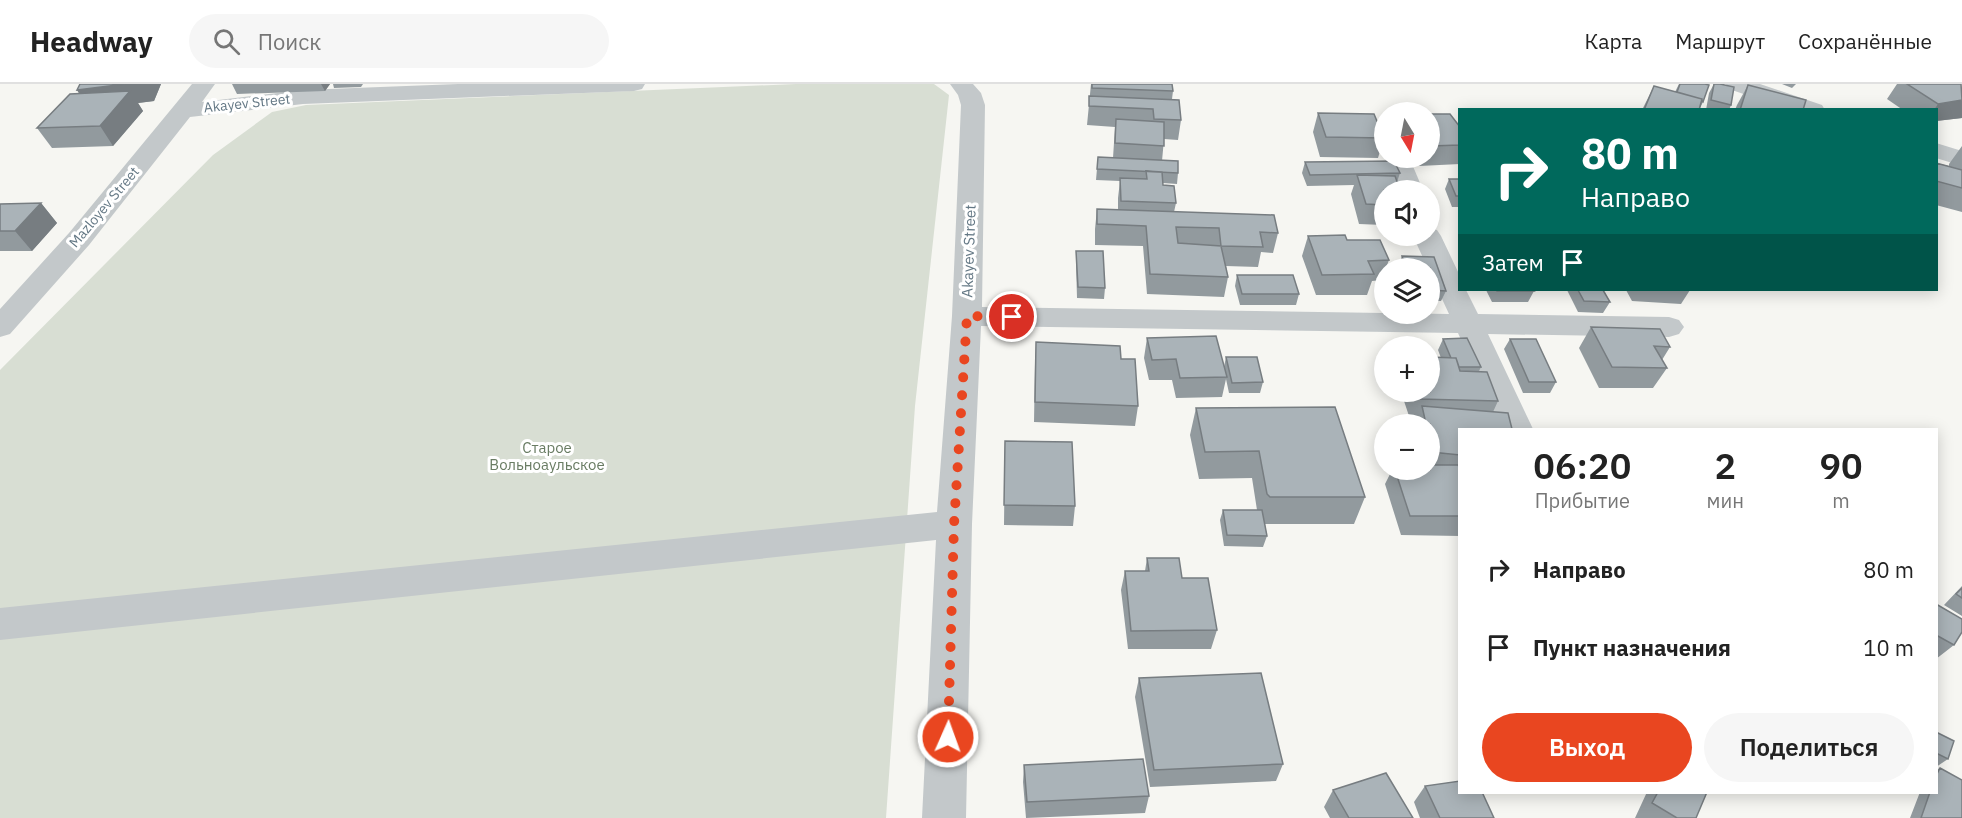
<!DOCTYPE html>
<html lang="ru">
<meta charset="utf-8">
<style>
:root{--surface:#fff;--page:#f6f6f6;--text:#222;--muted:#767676;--line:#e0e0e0;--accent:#e94620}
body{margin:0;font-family:"IBM Plex Sans",sans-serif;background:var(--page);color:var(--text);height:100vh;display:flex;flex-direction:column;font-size:22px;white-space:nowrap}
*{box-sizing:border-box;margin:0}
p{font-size:20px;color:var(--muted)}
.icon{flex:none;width:33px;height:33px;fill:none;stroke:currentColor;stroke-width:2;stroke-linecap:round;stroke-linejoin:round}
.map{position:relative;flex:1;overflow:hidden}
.details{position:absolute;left:1458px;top:344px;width:480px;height:366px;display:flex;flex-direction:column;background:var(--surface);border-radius:0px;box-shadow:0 3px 15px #0003}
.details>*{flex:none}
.hud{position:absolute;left:1458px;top:24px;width:480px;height:183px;border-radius:0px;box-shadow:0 3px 15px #0003;background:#00695c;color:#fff;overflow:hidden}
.needle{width:39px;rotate:170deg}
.buttons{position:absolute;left:1374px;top:18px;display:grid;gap:12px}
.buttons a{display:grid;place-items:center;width:66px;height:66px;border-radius:50%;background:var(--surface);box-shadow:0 3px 15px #0003;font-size:30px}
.pin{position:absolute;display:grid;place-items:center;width:51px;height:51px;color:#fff;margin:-26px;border:3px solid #fff;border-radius:50%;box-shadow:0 2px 6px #0007}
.me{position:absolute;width:66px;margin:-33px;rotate:2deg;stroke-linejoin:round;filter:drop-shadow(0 0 4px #0008)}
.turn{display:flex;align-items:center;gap:21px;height:126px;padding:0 24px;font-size:27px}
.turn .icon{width:78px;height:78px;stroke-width:2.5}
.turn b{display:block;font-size:42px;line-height:51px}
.then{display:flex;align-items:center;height:57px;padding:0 24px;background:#0003;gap:12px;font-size:22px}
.eta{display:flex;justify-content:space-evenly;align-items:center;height:102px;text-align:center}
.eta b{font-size:36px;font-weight:600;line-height:42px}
.action{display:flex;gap:12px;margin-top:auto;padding:12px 24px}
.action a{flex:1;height:69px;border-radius:36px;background:var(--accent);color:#fff;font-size:24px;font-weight:600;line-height:69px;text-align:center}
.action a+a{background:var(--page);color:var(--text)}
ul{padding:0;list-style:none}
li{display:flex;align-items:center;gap:18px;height:78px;padding:0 24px}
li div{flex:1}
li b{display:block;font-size:22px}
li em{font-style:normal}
header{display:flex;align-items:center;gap:36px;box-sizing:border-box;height:84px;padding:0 30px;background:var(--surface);border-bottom:2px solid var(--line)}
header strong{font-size:28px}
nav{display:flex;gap:33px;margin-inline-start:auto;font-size:21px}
.search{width:420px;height:54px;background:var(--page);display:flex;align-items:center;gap:15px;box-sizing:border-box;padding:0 21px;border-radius:33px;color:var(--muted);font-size:22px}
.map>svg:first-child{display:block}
</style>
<header>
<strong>Headway</strong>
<div class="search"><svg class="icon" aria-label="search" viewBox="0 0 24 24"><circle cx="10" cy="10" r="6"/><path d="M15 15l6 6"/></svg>Поиск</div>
<nav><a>Карта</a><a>Маршрут</a><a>Сохранённые</a></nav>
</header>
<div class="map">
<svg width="1962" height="734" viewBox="0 0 1962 734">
<rect width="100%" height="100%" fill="#f6f6f2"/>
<path fill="#d8ded3" d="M796,0H934L949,11L915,322L886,734H0V286L213,71L272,28L306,21Z"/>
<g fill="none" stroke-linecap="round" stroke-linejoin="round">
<path fill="#c3c8ca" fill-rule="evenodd" d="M192,0H215L202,18L303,6L458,0H645L642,5L634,7L303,20L190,33L89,161L10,250L0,253V225L69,149Z
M950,0H973L981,9L985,21L982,223L1449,230L1413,152H1430V144L1437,146L1441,152L1460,192V206H1466L1478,230L1669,233L1679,236L1684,243L1679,250L1669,253L1488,250L1533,345H1501L1458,249L981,242L972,440L966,734H922L936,456L0,556V524L937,428L952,232L961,21L958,11Z
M1726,0H1760L1822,21L1825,26H1790L1729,5Z
M1936,59L1962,67V82L1936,74Z
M1403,77L1412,80L1423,106H1397L1390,85L1394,80Z"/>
</g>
<path fill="#929a9e" d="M80,0H161L154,17L138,19L143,27L113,62L52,64L37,44L79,9L77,6Z
M232,0H330L325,7L237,10Z
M333,0H363L361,3L334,4Z
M1091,0L1173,7L1172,15L1181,36L1178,56L1164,55L1162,77L1178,89L1177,100L1163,99V101L1176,119L1174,128L1278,149L1273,169L1261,168L1258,183L1226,182L1228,193L1224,213L1147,210L1143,162L1095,161V145L1097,125L1118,126V114L1120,97L1096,96L1098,73L1113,74L1115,43L1087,41Z
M1679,0H1705L1703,18L1699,26H1642L1654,2L1675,8Z
M1714,0L1731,21L1729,26H1706L1709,9Z
M1782,0H1796L1792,4Z
M1897,0H1961L1962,34L1936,37V26H1903L1887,15Z
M1748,1L1803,26H1735L1737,21Z
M1318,29L1384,54L1378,74L1320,73L1313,48Z
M1430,30L1460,43V80L1419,82L1414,74H1430Z
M1962,62V128L1936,121V79L1949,82V80Z
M1305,78L1400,89L1397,98L1384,106V141L1359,140L1351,110L1354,101L1307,102L1302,89Z
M1449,95H1460V123H1452L1445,105Z
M41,119L57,139L32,167H0V120Z
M1308,152L1347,156L1389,176L1386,184H1384V190L1382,196L1372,197L1367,211H1316L1302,172Z
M1076,167L1105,204L1104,215L1077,214L1076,178Z
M1402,172L1434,173L1446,207L1441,217H1430V184H1399L1398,183Z
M1237,191L1299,210L1296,221H1240L1235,202Z
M1486,206H1533L1534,207L1528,218H1492Z
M1567,206H1603L1610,218L1603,229L1578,228Z
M1626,206H1690L1681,220L1632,217Z
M1591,243L1670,263L1662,276L1667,284L1653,304H1599L1579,264Z
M1147,254L1224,283L1226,273L1263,298L1260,309H1229L1226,295L1222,313L1176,314L1172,296H1149L1144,274Z
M1443,255L1481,283L1479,287L1498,317L1493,328L1460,345V452L1401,451L1385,400L1392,386H1430V340H1414L1416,336L1410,335L1401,308H1430L1441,274L1438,266Z
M1510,255L1556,298L1550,309H1523L1504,265Z
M1121,275L1138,322L1135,342L1034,338L1035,279Z
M1196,324L1365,413L1354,440H1265L1267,452L1263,463L1224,462L1220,436L1223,426H1257L1252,394L1199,395L1190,351Z
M1005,357L1075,422L1073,442L1004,441Z
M1147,474L1182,494L1217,546L1211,565H1128L1121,506L1125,487H1145Z
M1962,502V532L1944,521Z
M1936,520L1954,561L1936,575Z
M1139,594L1283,680L1276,697L1150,703L1135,613Z
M1936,648L1948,675L1936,683Z
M1024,681L1149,712L1145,729L1026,734L1023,698Z
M1940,684L1962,734H1910L1920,708H1936V686Z
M1425,702L1494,734H1420L1414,718Z
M1333,706L1413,734H1330L1324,723Z
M1647,708H1707L1696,734H1635Z"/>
<path fill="#777d81" d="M125,0H161L154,17L138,19L143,27L113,62L77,6Z
M321,0H330L325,7Z
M1962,16V34L1936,37V26H1934L1938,20Z
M41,119L57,139L32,167L15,147Z"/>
<path fill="#aab3b8" stroke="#777d81" stroke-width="1.5" d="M80,0H125L77,6Z
M1092,0H1172L1173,7L1092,4Z
M1680,0H1705L1709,1L1703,18L1702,17V15L1677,8Z
M1714,0H1720L1734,3L1731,21L1711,16Z
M1907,0H1961L1962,16L1938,20Z
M1748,1L1806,16L1803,26H1740Z
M1654,2L1702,15L1699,26H1644Z
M130,7L100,42L37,44L70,10Z
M1089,12L1179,16L1181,36L1154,35L1153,25L1089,22Z
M1318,29L1374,30L1384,54L1326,53Z
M1430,30H1450L1460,43V61L1430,62Z
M1116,35L1164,38V62L1115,59Z
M1098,73L1178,77V89L1097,85Z
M1394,77L1400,89L1310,91L1305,78Z
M1936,79L1962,86V104L1936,97Z
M1146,87L1162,88L1163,101L1174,102L1176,119L1121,117L1120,94L1147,95Z
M1357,91L1395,92L1400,106H1384V121L1366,120Z
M1449,95H1460V112H1456Z
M41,119L15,147H0V120Z
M1097,125L1274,131L1278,149L1260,148L1263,163L1221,162L1219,144L1176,143L1178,159L1221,162L1228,193L1150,190L1146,142L1097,140Z
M1345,151L1347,156H1380L1389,176L1368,177L1374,190L1322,191L1308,152Z
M1076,167H1103L1105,204L1078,203Z
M1402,172L1434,173L1446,207L1430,206V184H1406Z
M1237,191H1293L1299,210H1242Z
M1496,206H1533L1534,207H1497Z
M1578,206H1603L1610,218L1584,217Z
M1591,243L1660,245L1670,263L1654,262L1667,284L1612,283Z
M1216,252L1227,293L1180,294L1176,275L1152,276L1147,254Z
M1467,254L1481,283H1459L1456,274H1451L1443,255Z
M1510,255H1536L1556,298H1529Z
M1036,258L1120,262L1121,275H1135L1138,322L1035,318Z
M1226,273H1257L1263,298L1232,299Z
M1430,273L1456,274L1460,287L1487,288L1498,317L1419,315L1416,308H1430Z
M1422,322L1508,329L1512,345H1460V371L1431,368L1430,359V340H1426Z
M1335,323L1365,413H1270L1267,410L1259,367L1205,368L1196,324Z
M1005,357L1072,358L1075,422L1004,421Z
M1430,381H1458L1460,385V432H1410L1395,386H1430Z
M1223,426H1262L1267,452L1227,451Z
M1147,474H1179L1182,494H1208L1217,546L1131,547L1125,487H1149Z
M1962,504V514L1956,510Z
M1936,520L1962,535V548L1954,561L1936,551Z
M1261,589L1283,680L1154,686L1139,594Z
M1936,648L1954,657L1948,675L1936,669Z
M1143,675L1149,712L1027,718L1024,681Z
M1940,684L1962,696V734H1921L1930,708H1936V692Z
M1386,689L1413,734H1349L1333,706Z
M1460,697V708H1482L1494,734H1440L1425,702Z
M1658,708H1707L1696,734H1677L1652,719Z"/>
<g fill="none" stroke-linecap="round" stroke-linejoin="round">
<path stroke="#e94620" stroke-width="10" stroke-dasharray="0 18" d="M948,653L954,441L967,232L1012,233"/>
</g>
<g text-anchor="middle" stroke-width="6" stroke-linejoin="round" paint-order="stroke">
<g font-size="14" fill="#647885" stroke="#fff">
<text transform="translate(247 19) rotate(-6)" y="5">Akayev Street</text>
<text transform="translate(104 123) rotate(-50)" y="5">Mazloyev Street</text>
</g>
<g font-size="15" fill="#647885" stroke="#fff">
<text transform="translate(969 167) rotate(-88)" y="5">Akayev Street</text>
</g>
<g font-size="15" fill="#697c63" stroke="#fff">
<text x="547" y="369">Старое<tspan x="547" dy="17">Вольноаульское</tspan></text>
</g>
</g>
</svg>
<div class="buttons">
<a><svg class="needle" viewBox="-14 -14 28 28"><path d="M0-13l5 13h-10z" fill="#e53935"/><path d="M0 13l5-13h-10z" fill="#767676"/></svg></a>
<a><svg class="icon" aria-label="sound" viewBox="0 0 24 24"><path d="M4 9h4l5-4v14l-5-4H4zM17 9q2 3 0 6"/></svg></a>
<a><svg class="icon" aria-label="layers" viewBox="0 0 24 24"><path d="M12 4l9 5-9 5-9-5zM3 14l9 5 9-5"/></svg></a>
<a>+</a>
<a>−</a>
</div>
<div class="pin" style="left:1012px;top:233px;background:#d93025"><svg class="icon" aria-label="arrive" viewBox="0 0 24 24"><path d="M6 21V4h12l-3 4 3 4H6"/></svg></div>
<svg class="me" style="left:948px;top:653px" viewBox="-20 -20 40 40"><circle r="17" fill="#e94620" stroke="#fff" stroke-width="3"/><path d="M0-11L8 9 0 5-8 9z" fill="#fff"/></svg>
<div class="hud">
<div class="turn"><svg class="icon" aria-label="right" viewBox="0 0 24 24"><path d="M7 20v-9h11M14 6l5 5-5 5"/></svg><div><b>80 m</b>Направо</div></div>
<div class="then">Затем<svg class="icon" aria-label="arrive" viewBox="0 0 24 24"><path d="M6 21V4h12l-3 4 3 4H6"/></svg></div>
</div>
<section class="details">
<div class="eta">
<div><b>06:20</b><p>Прибытие</p></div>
<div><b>2</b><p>мин</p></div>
<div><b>90</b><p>m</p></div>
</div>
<ul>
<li><svg class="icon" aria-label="right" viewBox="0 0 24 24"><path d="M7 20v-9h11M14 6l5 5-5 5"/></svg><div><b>Направо</b></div><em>80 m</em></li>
<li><svg class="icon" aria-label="arrive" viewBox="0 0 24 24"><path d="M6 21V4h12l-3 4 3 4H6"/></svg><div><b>Пункт назначения</b></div><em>10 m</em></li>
</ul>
<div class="action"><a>Выход</a><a>Поделиться</a></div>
</section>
</div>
